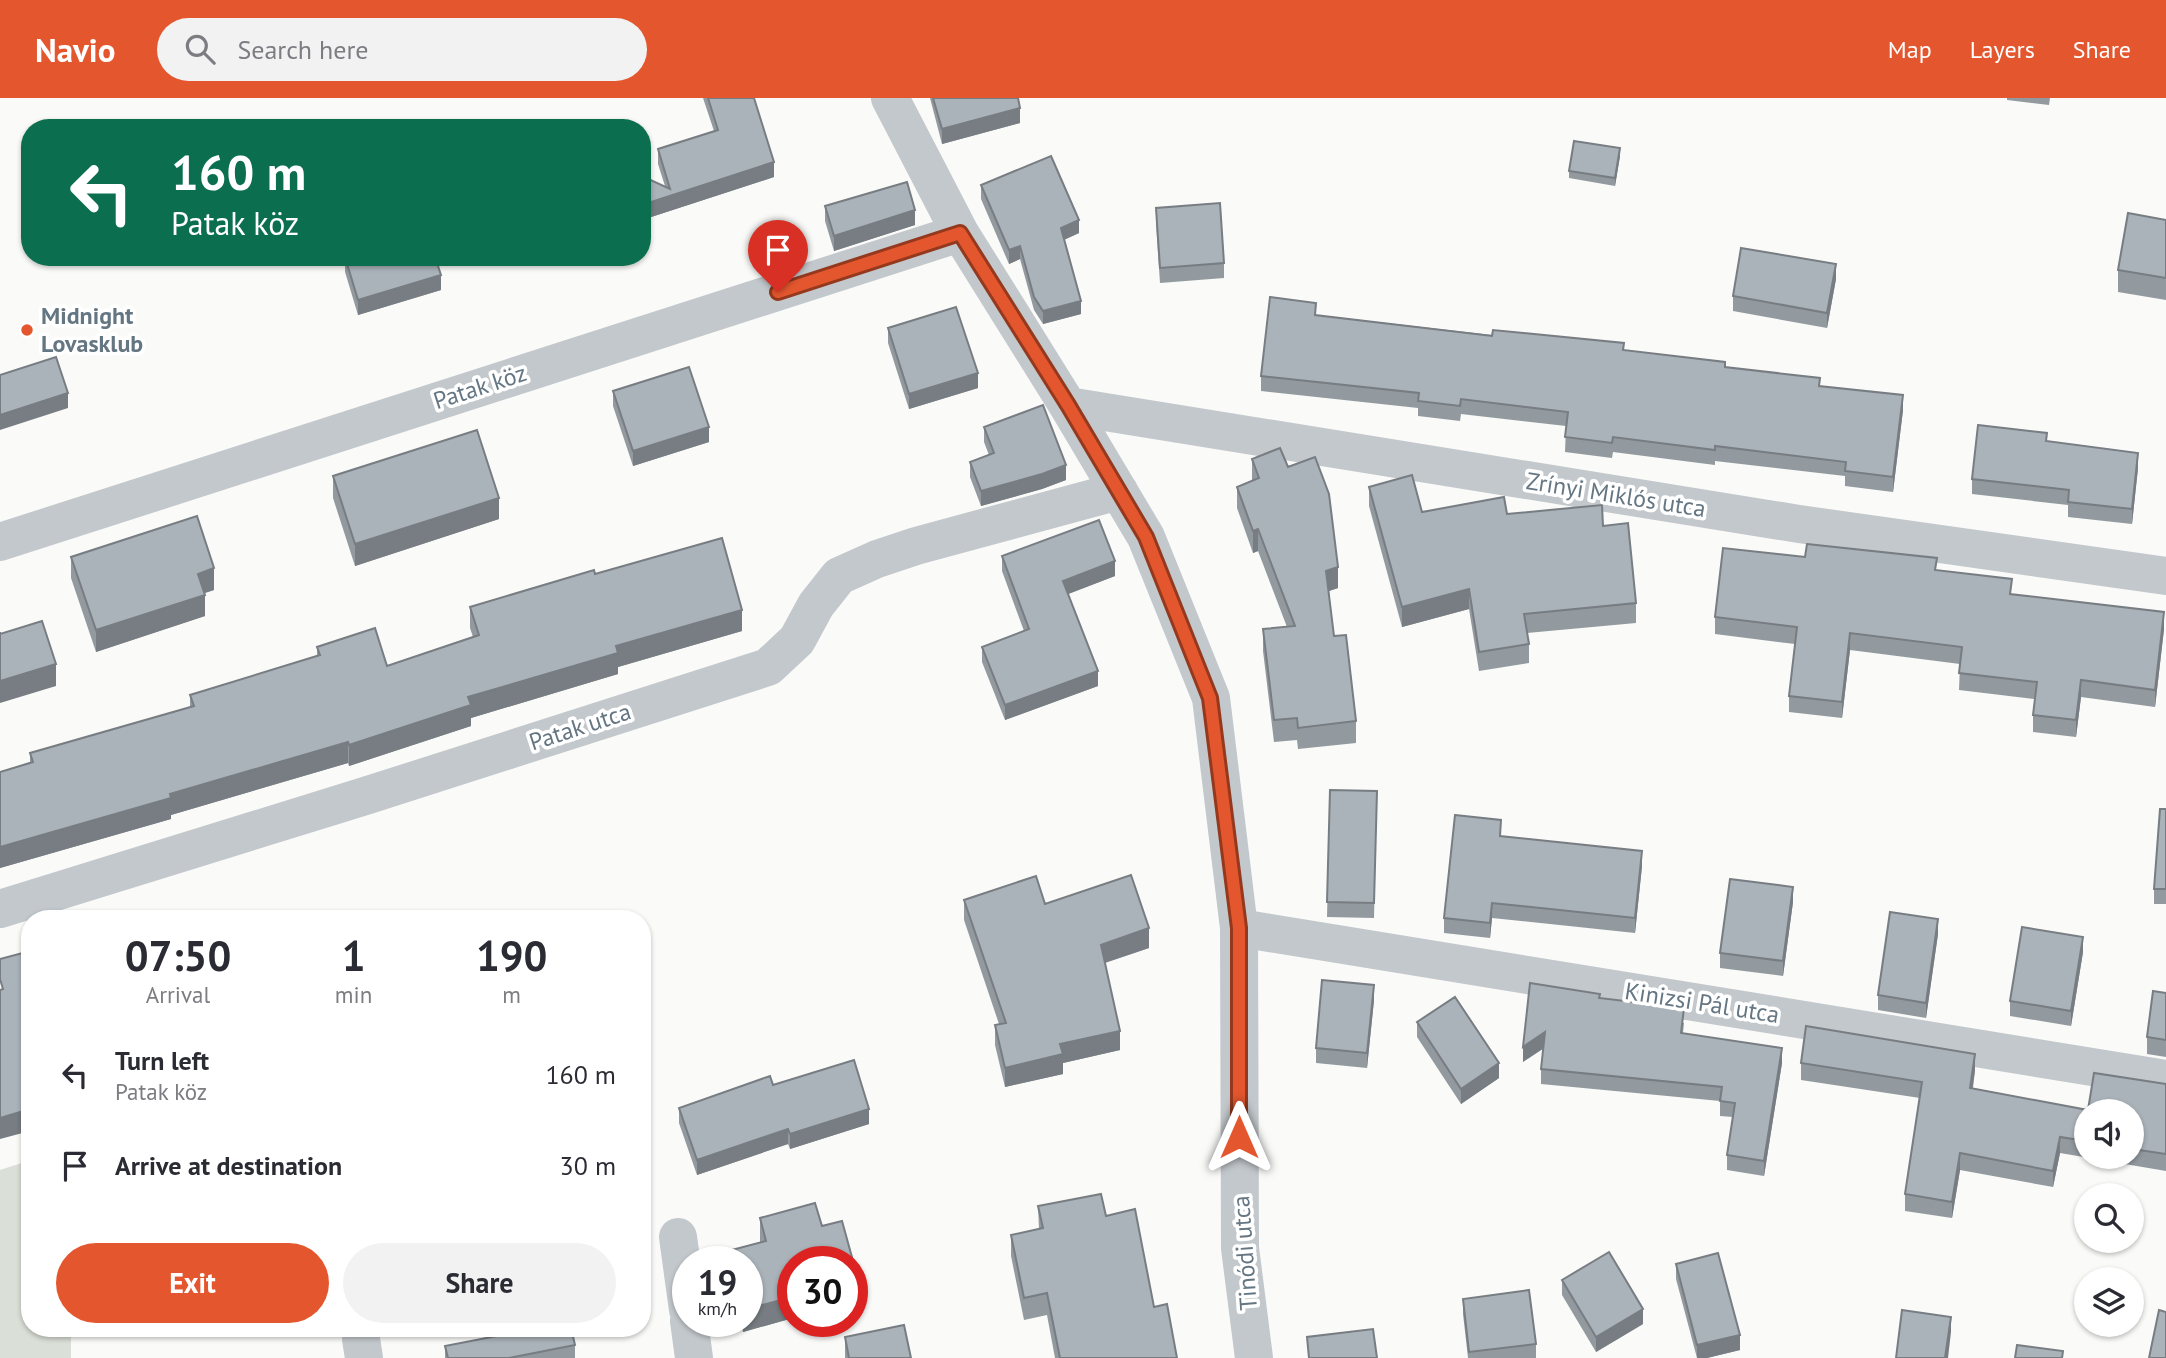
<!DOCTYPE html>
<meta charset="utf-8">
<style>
:root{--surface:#fff;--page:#f2f2f3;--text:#2b2b33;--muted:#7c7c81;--accent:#e4572e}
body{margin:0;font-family:"PT Sans",sans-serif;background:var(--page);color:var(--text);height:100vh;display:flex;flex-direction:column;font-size:26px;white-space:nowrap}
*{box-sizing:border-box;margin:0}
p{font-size:23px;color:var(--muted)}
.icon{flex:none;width:38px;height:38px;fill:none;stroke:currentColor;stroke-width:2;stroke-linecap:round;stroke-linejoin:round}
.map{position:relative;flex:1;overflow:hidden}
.drawer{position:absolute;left:21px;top:812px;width:630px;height:427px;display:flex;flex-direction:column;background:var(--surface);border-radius:28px;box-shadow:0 2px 5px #0004}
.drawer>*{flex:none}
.guide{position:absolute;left:21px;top:21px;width:630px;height:147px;border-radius:28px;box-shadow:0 2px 5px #0004;background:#0b6e4f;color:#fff;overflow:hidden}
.controls{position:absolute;left:2074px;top:1001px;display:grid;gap:14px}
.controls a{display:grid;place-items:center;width:70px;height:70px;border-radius:50%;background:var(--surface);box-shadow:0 2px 5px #0004;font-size:35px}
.speed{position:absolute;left:672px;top:1148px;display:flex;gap:14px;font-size:35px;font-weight:700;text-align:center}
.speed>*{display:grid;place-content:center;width:91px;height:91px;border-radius:50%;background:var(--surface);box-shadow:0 2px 5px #0004;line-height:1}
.speed small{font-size:18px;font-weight:400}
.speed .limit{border:10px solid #d22;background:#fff;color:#111}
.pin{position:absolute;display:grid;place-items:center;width:60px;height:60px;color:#fff;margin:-72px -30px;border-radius:50% 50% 50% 0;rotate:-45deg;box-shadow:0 0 7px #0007}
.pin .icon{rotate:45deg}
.me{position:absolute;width:77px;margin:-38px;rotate:0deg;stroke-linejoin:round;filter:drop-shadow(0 0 5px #0008)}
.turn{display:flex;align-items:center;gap:24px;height:147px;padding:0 35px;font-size:32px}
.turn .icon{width:91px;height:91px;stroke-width:2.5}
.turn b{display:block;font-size:49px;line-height:60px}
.eta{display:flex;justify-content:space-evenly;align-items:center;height:119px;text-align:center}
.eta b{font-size:42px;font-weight:700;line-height:49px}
.primary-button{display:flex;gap:14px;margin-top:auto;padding:14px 35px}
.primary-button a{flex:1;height:80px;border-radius:42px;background:var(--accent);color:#fff;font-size:28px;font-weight:700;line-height:80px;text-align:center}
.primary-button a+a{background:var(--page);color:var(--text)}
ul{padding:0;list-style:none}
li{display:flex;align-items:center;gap:21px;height:91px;padding:0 35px}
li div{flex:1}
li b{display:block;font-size:26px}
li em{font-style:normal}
header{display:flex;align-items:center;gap:42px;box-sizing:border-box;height:98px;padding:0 35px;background:var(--accent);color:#fff}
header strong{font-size:33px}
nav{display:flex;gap:38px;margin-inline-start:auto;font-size:24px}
.search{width:490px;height:63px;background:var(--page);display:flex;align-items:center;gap:18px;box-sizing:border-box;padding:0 24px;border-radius:38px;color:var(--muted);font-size:26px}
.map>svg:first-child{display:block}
</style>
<header>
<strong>Navio</strong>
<div class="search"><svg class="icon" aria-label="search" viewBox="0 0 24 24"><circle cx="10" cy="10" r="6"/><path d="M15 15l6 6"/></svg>Search here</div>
<nav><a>Map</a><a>Layers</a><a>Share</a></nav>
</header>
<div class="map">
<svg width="2166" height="1260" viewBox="0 0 2166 1260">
<rect width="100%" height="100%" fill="#fafaf8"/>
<path fill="#dadfd7" d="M25,1064L30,1077V1230H71V1260H0V1072Z"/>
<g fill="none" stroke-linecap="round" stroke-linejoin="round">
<path stroke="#c3c8cc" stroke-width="38" d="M890,0L960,135L1068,308L1146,439L1211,600L1239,830L1240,1150L1254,1260
M1068,308L1799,426L2166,478
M0,444L960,135
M0,811L365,698L768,569L797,542L816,507L839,478L877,461L916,448L1119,393
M1239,830L2166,981
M678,1139L688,1212
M689,1223L694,1260
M361,1241L364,1260"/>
</g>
<path fill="#929a9f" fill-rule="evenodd" d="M703,0H754L774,79L642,122L665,88L658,66V51L714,33Z
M930,0H1018L1020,25L942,46Z
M2007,0H2050L2049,7L2007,2Z
M1620,58L1615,88L1569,80V73Z
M981,87L1079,135L1064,142L1081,216L1043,226L1034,212L1020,161L1009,166L981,101Z
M825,108L915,127L834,153L825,123Z
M1156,110L1224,165V180L1160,185L1156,125Z
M2166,122V202L2118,194V172Z
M345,159L441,192L358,217L345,174Z
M1836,181L1827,230L1733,213V198Z
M1316,217L1624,252L1725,269L1820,288L1903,312L1893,394L1845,388V378L1715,363V367L1613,354L1612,360L1565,354L1566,328L1461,316L1460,323L1418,318V310L1261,293V278Z
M888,230L978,290L909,311L888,245Z
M613,293L709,344L633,368L613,308Z
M984,329L1066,382L1042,391L981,408L970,379V364L989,357L984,344Z
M2047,343L2138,370L2132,426L2068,419V407L1972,396V381Z
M1252,361L1338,490L1329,493L1334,538L1356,623V645L1298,651L1297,642L1274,644L1263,553V531L1287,529L1258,453L1253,455L1237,410V389L1252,383Z
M333,378L499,421L355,468L333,400Z
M1369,389L1422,414L1507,416L1603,428L1636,505V525L1527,535L1529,546V565L1479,573L1469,511L1402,529L1369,408Z
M1002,458L1115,478L1068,496L1098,588L1005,622L982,564V549L1024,533L1002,473Z
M71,459L214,492L205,495V518L96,554L71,480Z
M1805,459L1937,472L2012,497L2164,531L2155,609L2081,599L2076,639L2033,634V617L2035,601L1959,592L1960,566L1850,552L1842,620L1789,614V598L1795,546L1715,536V519Z
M595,476L742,533L618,569V576L471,620V628L349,668L348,665L171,717V721L0,770V674L30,664V655L190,609V597L317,558V549L387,568L473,539L470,530V509Z
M1330,692L1377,693L1374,820L1327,819Z
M2166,711V806H2154V791Z
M1501,738L1642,768L1635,835L1492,820L1490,840L1444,835V820Z
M964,802L1045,806L1149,850L1105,865L1120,952L1063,965V976L1005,989L995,947V927L999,926L964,822Z
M1793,804L1783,878L1720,870V855Z
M1938,836L1926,920L1878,912V897Z
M2083,854L2071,928L2010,918V903Z
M2166,895V959L2147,956V939Z
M1600,900L1684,925L1683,935L1782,965L1764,1078L1727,1072V1057L1733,1019L1720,1018V1003L1541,986V971L1543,951L1523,964Z
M1374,902L1367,970L1316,965V950Z
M1417,924L1499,980L1461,1006L1417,939Z
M1801,965L1975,972L1973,990L2088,1012L2166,986V1073L2060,1055L2053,1089L1960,1072L1952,1120L1905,1113V1096L1920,1000L1801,982ZM2086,1013H2132V1059H2086Z
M679,1010L869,1026L790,1051L788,1046L697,1077L679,1025Z
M1038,1108L1106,1118L1154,1209L1177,1260H1055L1047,1217L1024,1222L1011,1158V1137L1039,1131Z
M760,1120L822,1128L858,1203L793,1164V1220L743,1234L740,1223H747V1164H728V1153L760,1144Z
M1676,1166L1740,1252L1707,1260H1697L1676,1181Z
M1562,1182L1643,1226L1596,1254L1562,1197Z
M1463,1201L1536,1246V1260H1468L1463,1216Z
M498,1230H571L575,1247V1260H445V1248L499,1238Z
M845,1239L911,1260H845Z"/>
<path fill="#777d82" d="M1020,10V25L942,46V31Z
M1620,50V58L1615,88V80Z
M774,64V79L642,122V107Z
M915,112V127L834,153V138Z
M1079,122V135L1061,143V130Z
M1020,148V161L1009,166V152Z
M576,159H586L576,162Z
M1836,166V181L1827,230V215Z
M441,177V192L358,217V202Z
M1081,203V216L1043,226V213Z
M978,275V290L909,311V296Z
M68,295V310L0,332V317Z
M1903,297V312L1893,394V379Z
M709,329V344L633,368V353Z
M2138,355V370L2132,426V411Z
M1066,367V382L1042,391L981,408V393Z
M499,400V421L355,468V446Z
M1258,431V453L1253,455V433Z
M1115,463V478L1063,498V483Z
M1338,469V490L1326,494V473Z
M214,470V492L198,497V476Z
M1469,491V511L1402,529V509Z
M205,497V518L96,554V532Z
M742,512V533L618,569V576L471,620V628L349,668V647L468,599L616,548Z
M2164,514V531L2155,609V592Z
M1850,535V552L1842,620V604Z
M56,566V588L0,605V583Z
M1098,573V588L1005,622V607Z
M2081,582V599L2076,639V622Z
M348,644V665L171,717V721L0,770V749L170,696Z
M1642,753V768L1635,835V820Z
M1793,789V804L1783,878V863Z
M1492,805V820L1490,840V825Z
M1938,821V836L1926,920V905Z
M1149,830V850L1101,866V847Z
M2083,839V854L2071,928V913Z
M1374,887V902L1367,970V955Z
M1120,933V952L1063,965V976L1005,989V970L1060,946Z
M1545,934V949L1523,964V949Z
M1782,950V965L1764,1078V1063Z
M1975,956V972L1970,1007V990Z
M1499,965V980L1461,1006V991Z
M30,1011V1033L0,1041V1020Z
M869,1011V1026L790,1051V1036Z
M788,1031V1046L697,1077V1062Z
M2060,1039V1055L2053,1089V1073Z
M1960,1055V1072L1952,1120V1104Z
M858,1181V1203L852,1204V1183Z
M793,1199V1220L743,1234V1223H747V1211Z
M1643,1211V1226L1596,1254V1239Z
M1951,1219V1234L1948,1260H1945Z
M1740,1237V1252L1707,1260H1697V1247Z"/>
<path fill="#aab3b9" stroke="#777d82" stroke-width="2" d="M708,0H754L774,64L642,107V78L670,91L658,51L718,32Z
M933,0H1018L1020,10L942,31Z
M1574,43L1620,50L1615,80L1569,73Z
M1051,58L1079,122L1061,130L1081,203L1043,213L1034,199L1020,148L1009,152L981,87Z
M907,84L915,112L834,138L825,108Z
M1220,105L1224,165L1160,170L1156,110Z
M2128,115L2166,122V180L2118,172Z
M1741,150L1836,166L1827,215L1733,198Z
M345,159H435L441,177L358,202Z
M1270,199L1316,205L1315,217L1492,238L1493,232L1624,245L1623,252L1725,264V269L1820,280L1819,288L1903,297L1893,379L1845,373L1846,364L1715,348V352L1613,339L1612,345L1565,339L1568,314L1461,301L1460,308L1418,303L1419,295L1261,278Z
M956,209L978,275L909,296L888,230Z
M56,259L68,295L0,317V277Z
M689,269L709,329L633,353L613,293Z
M1043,307L1066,367L1042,376L981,393L970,364L994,355L984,329Z
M1978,327L2047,335L2046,343L2138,355L2132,411L2068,404L2069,392L1972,381Z
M477,332L499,400L355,446L333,378Z
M1280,350L1288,369L1315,359L1329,396L1338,469L1326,473L1334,538L1346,537L1356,623L1298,630L1297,620L1274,622L1263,531L1295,528L1258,431L1253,433L1237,389L1259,380L1252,361Z
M1412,377L1422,414L1504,399L1507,416L1602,407L1603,428L1628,425L1636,505L1524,516L1529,546L1479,554L1469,491L1402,509L1369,389Z
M197,418L214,470L198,476L205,497L96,532L71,459Z
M1099,422L1115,463L1063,483L1098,573L1005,607L982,549L1029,531L1002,458Z
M722,440L742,512L616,548L618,555L468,599L471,607L349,647L348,644L170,696L171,700L0,749V674L33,664L30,655L194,608L190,597L320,557L317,549L375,530L387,568L479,537L470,509L594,472L595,476Z
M1807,446L1937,460L1935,472L2012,481L2010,496L2164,514L2155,592L2081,582L2076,622L2033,617L2037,584L1959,575L1962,549L1850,535L1842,604L1789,598L1797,529L1715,519L1723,450L1805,459Z
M42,523L56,566L0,583V534V536Z
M1330,692L1377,693L1374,805L1327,804Z
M2160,711H2166V791H2154Z
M1455,717L1501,722L1500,738L1642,753L1635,820L1492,805L1490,825L1444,820Z
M1131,777L1149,830L1101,847L1120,933L1060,946L1063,956L1005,970L995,927L1006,925L964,802L1036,778L1045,806Z
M1730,781L1793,789L1783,863L1720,855Z
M1890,814L1938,821L1926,905L1878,897Z
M2022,829L2083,839L2071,913L2010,903Z
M30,853V1011L0,1020V892L3,891L0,881V861Z
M1322,882L1374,887L1367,955L1316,950Z
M1530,885L1600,896L1599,900L1684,910L1681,935L1782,950L1764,1063L1727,1057L1735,1005L1720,1003L1722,989L1541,971L1545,934L1523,949Z
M2153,893L2166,895V942L2147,939Z
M1455,899L1499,965L1461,991L1417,924Z
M1806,928L1975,956L1970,990L2088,1012L2094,975L2166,986V1056L2132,1051V1013H2086V1043L2060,1039L2053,1073L1960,1055L1952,1104L1905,1096L1922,984L1801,965Z
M854,962L869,1011L790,1036L788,1031L697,1062L679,1010L770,978L773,987Z
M1101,1096L1106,1118L1135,1111L1154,1209L1167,1206L1177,1260H1060L1047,1195L1024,1200L1011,1137L1043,1130L1038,1108Z
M815,1105L822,1128L842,1123L858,1181L852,1183V1164H793V1199L747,1211V1164H731L728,1153L766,1143L760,1120Z
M1609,1154L1643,1211L1596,1239L1562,1182Z
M1718,1155L1740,1237L1697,1247L1676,1166Z
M1529,1192L1536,1246L1469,1254L1463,1201Z
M1902,1212L1951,1219L1945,1260H1896Z
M2159,1212L2166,1214V1260H2149Z
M904,1227L911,1260H849L845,1239Z
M501,1230H571L575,1247L509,1260H448L445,1248L502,1237Z
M1373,1231L1377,1260H1309L1307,1239Z
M2017,1247L2063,1253L2062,1260H2015Z"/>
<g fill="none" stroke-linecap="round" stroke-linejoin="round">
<g stroke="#94391e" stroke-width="18">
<path id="route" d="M778,194L960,135L1068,307L1146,439L1210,600L1239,830V1039"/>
</g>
<use href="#route" stroke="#e4572e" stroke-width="12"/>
</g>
<circle fill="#e4572e" stroke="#fff" stroke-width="2.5" cx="27" cy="232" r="7"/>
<g text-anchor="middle" stroke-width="7" stroke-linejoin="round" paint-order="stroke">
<g font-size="24" font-weight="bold" fill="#657683" stroke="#fff" text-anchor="start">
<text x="41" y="226">Midnight<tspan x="41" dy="28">Lovasklub</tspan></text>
</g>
<g font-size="24" fill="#657683" stroke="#fff">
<text transform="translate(480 289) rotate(-18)" y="8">Patak köz</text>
<text transform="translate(1616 397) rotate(9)" y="8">Zrínyi Miklós utca</text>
<text transform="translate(580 629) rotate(-18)" y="8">Patak utca</text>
<text transform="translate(1702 905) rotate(9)" y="8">Kinizsi Pál utca</text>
<text transform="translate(1245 1155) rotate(-94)" y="8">Tinódi utca</text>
</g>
</g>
</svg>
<div class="controls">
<a><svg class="icon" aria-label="sound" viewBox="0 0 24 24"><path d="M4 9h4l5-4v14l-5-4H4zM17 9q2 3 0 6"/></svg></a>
<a><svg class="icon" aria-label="search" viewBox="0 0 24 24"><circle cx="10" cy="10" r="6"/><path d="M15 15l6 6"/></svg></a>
<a><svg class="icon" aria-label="layers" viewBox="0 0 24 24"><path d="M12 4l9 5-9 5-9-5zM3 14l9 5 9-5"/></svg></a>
</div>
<div class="speed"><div>19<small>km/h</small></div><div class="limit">30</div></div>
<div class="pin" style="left:778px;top:194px;background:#d93025"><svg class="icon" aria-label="arrive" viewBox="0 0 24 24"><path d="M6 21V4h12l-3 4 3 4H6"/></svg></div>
<svg class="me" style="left:1239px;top:1039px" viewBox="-20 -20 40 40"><path d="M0-17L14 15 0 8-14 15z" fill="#e4572e" stroke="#fff" stroke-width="4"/></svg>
<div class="guide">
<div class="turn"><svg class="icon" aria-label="left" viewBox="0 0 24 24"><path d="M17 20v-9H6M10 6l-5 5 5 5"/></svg><div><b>160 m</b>Patak köz</div></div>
</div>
<section class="drawer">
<div class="eta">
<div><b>07:50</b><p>Arrival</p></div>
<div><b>1</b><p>min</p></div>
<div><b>190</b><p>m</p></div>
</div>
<ul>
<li><svg class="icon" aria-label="left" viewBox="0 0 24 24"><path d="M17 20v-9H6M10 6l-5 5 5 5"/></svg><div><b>Turn left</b><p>Patak köz</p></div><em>160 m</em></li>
<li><svg class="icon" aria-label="arrive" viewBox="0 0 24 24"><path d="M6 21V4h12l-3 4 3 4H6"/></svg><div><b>Arrive at destination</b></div><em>30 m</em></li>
</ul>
<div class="primary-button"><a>Exit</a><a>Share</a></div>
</section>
</div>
